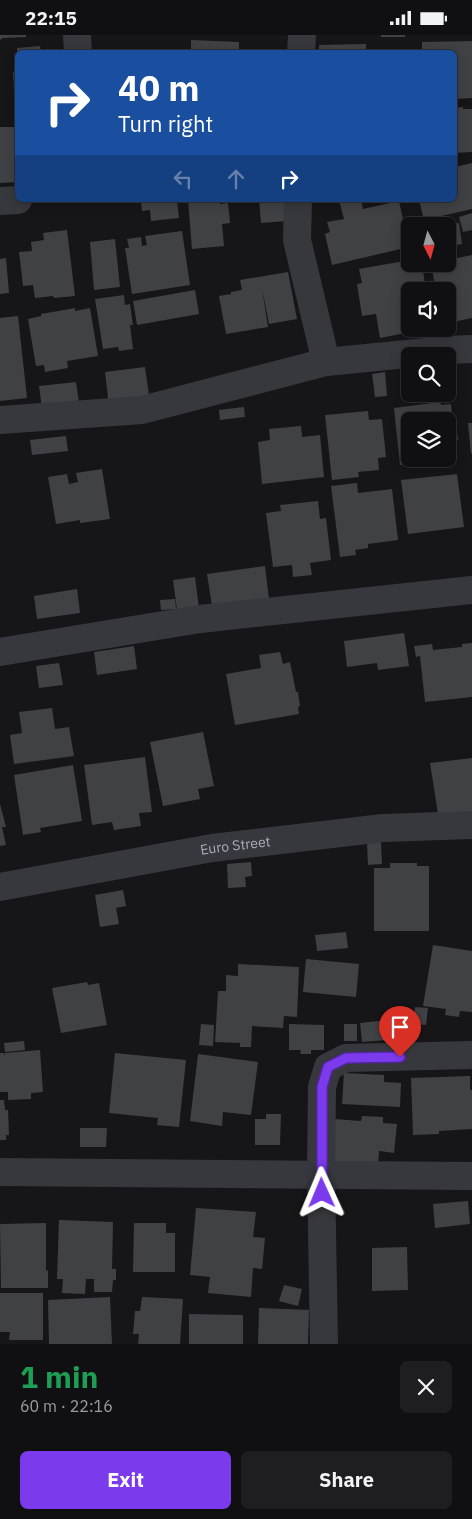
<!DOCTYPE html>
<meta charset="utf-8">
<style>
:root{--surface:#101012;--page:#1e1e20;--text:#f1f3f6;--muted:#9c9d9f;--line:#303032;--accent:#7c3aed}
body{margin:0;font-family:"IBM Plex Sans",sans-serif;background:var(--page);color:var(--text);height:100vh;display:flex;flex-direction:column;font-size:19px;white-space:nowrap}
*{box-sizing:border-box;margin:0}
p{font-size:16px;color:var(--muted)}
.icon{flex:none;width:28px;height:28px;fill:none;stroke:currentColor;stroke-width:2;stroke-linecap:round;stroke-linejoin:round}
.map{position:relative;height:1309px;overflow:hidden}
.sheet{display:flex;flex-direction:column;background:var(--surface);flex:1}
.sheet>*{flex:none}
.top-card{position:absolute;left:15px;top:15px;width:442px;height:152px;border-radius:8px;box-shadow:0 2px 12px #0003,0 0 0 1px var(--line);background:#1a4fa0;color:#fff;overflow:hidden}
.needle{width:32px;rotate:174deg}
.buttons{position:absolute;left:401px;top:182px;display:grid;gap:10px}
.buttons a{display:grid;place-items:center;width:55px;height:55px;border-radius:8px;background:var(--surface);box-shadow:0 2px 12px #0003,0 0 0 1px var(--line);font-size:25px}
.pin{position:absolute;display:grid;place-items:center;width:42px;height:42px;color:#fff;margin:-51px -21px;border-radius:50% 50% 50% 0;rotate:-45deg;box-shadow:0 0 5px #0007}
.pin .icon{rotate:45deg}
.me{position:absolute;width:55px;margin:-28px;rotate:359deg;stroke-linejoin:round;filter:drop-shadow(0 0 4px #0008)}
.turn{display:flex;align-items:center;gap:18px;height:105px;padding:0 20px;font-size:22px}
.turn .icon{width:65px;height:65px;stroke-width:2.5}
.turn b{display:block;font-size:35px;line-height:42px}
.lanes{display:flex;align-items:center;height:48px;padding:0 20px;background:#0003;justify-content:center;gap:25px;direction:ltr}
.lanes .off{opacity:.35}
.round{display:grid;place-items:center;flex:none;width:52px;height:52px;border-radius:8px;background:var(--page)}
.head{display:flex;align-items:center;justify-content:space-between;height:85px;padding:0 20px}
h1{font-size:30px;font-weight:700;line-height:38px;color:#1e9e55}
.cta{display:flex;gap:10px;margin-top:auto;padding:10px 20px}
.cta a{flex:1;height:58px;border-radius:8px;background:var(--accent);color:#fff;font-size:20px;font-weight:700;line-height:58px;text-align:center}
.cta a+a{background:var(--page);color:var(--text)}
.status{display:flex;justify-content:space-between;align-items:center;height:35px;padding:0 25px;background:var(--surface);direction:ltr}
.status svg{height:14px;fill:currentColor}
.map>svg:first-child{display:block}
</style>
<div class="status"><b>22:15</b><svg viewBox="0 0 49 12"><path d="M0 12V9h3v3zM5 12V6h3v6zM10 12V3h3v9zM15 12V0h3v12zM26 1h20v11H26zM47 4h2v5h-2z"/></svg></div>
<div class="map">
<svg width="472" height="1309" viewBox="0 0 472 1309">
<rect width="100%" height="100%" fill="#161618"/>
<path fill="#404145" d="M0,0H26V2L3,3L0,5Z
M381,0H405V2H381Z
M191,5L239,7V18H191Z
M472,6V63L455,64V18H422V7Z
M366,9V18H319V10Z
M40,11L41,18H17V13Z
M13,37H18V57H14Z
M463,72V74H472V117L455,118V73Z
M0,92H18V147L0,148Z
M472,128V174L424,185L419,165H455V132Z
M141,165H177L179,183L151,186L150,175L142,176Z
M188,165H220V169L228,168L230,188L222,189L224,211L192,214Z
M259,165H285L287,186L261,188Z
M339,165H361L363,174L399,166L409,212L332,230L325,199L330,197L327,187L344,184Z
M472,178V195L463,197L459,182Z
M459,188L462,209L448,211V190Z
M67,195L75,261L54,263L53,261L35,263L33,250L23,251L19,217L32,216L31,207L44,205L43,198Z
M182,196L190,250L132,259L125,213H129L127,204L141,202L142,211L147,210L145,201Z
M115,204L120,252L94,255L90,207Z
M472,220V283L448,288V256H436L431,229H448V225Z
M6,223L9,258L0,259V224Z
M410,225V229H422L426,256H410V294H421V295L380,303L376,279L362,281L357,249L362,248L359,234Z
M288,237L297,284L269,289L262,253L268,292L226,299L219,261L231,259V257L242,255L240,245Z
M195,255L199,279L137,290L133,266Z
M124,260L125,270L130,269L133,290H130L133,314L119,316L118,312L103,314L95,264Z
M75,273V276L90,273L98,321L67,326L68,333L45,337L44,330L36,331L28,284L41,281V279Z
M18,281L27,363L0,366V283Z
M145,332L150,367L109,372L105,337Z
M385,337L387,361L375,362L372,339Z
M76,347L79,368L42,373L39,351Z
M440,367L441,370L451,369L452,380H455L458,405H455L457,424L448,425V386H410V424H413L414,428L400,430L394,373Z
M244,372L245,382L220,385L219,375Z
M368,376L369,385L382,384L386,422L378,423L379,435L358,437L359,442L332,445L325,380Z
M468,388H472V418L471,419Z
M301,391L302,402L320,400L324,442L262,449L258,407L270,405L269,394Z
M66,401L68,416L32,420L30,405Z
M102,434L110,484L80,488V485L56,489L48,442L67,439L69,449L78,447L76,438Z
M457,439L464,492L408,499L401,445Z
M357,448L358,458L392,454L398,505L368,509V513L355,515L356,520L340,522L331,451Z
M318,466L320,484L326,483L331,525L310,528L312,540L293,542L292,530L273,532L266,478L281,476L280,470Z
M265,531L269,564L212,571L207,539Z
M195,542L199,573L177,575L173,545Z
M77,554L80,578L37,584L34,561Z
M175,564L176,574L161,575L160,565Z
M404,598L409,631L378,635L377,628L347,632L344,606Z
M472,608V662L425,667L420,621L416,622L414,611L432,609L433,615L462,612V609Z
M134,611L137,634L97,640L94,617Z
M280,617L283,629L290,627L296,657H298L300,671L298,672L299,679L235,690L226,639L261,633L259,620Z
M59,628L63,650L39,653L36,631Z
M52,673L55,694L69,692L74,721L14,729L10,700L22,698L19,677Z
M203,697L214,751L198,754L200,764L163,771L150,707Z
M145,722L152,777L139,778L141,791L114,795L112,787L92,790L84,730Z
M472,723V780L439,785L430,728Z
M73,730L82,786L40,793L41,797L23,800L14,740Z
M0,769L6,792H2L6,810L0,811Z
M381,807L382,829L368,830L367,808Z
M251,827L252,841L245,842L246,852L228,853L227,829Z
M390,828H417V831H429V896H374V833H390Z
M123,855L126,871L116,873L119,889L100,892L95,860Z
M346,897L348,913L317,916L315,900Z
M433,910L472,916V977L460,976L459,982L445,980L446,974L423,971Z
M306,924L359,929L356,962L303,957Z
M238,929L299,932L297,982L284,981L283,993L252,991L251,1012H240V1008L215,1007L218,956H226V940L238,941Z
M87,947L88,950L99,948L107,990L61,998L52,953Z
M415,972L428,973L426,990L413,989Z
M398,984L400,1004L362,1007L360,988Z
M201,989L214,990L213,1011L199,1010Z
M289,989L324,990V1015H311V1019H300L301,1015H289Z
M344,989H357V1006H344Z
M24,1006L25,1015L5,1017L4,1008Z
M40,1015L43,1057L31,1058V1064L8,1065V1057H0V1018H4V1021L5,1018Z
M115,1018L186,1025L179,1092L157,1090L158,1083L109,1078Z
M198,1019L258,1027L251,1080L223,1077L222,1091L190,1086Z
M344,1038L384,1040V1047L401,1048L400,1072L342,1069Z
M470,1041V1055H472V1094L439,1096V1099L413,1100L411,1043Z
M0,1065H4L5,1075H8L9,1100H6V1105H0Z
M266,1079H281L280,1110H255V1084H266Z
M362,1081L383,1082V1088L397,1089L394,1118L379,1116L378,1132L330,1128L334,1084L361,1086Z
M80,1093H107L106,1112H80Z
M468,1166L470,1189L435,1193L433,1169Z
M196,1173L256,1177L253,1202L265,1203L262,1234L253,1233L251,1262L208,1258L210,1242L190,1240Z
M59,1185L113,1187L112,1234H116V1245H113L112,1257H94V1244H86L85,1259L62,1258L63,1244H57Z
M46,1188V1236L48,1235V1253H1L0,1189Z
M134,1188H166V1198H175V1237H133Z
M407,1212L408,1255L372,1256V1213Z
M284,1250L302,1254L298,1271L279,1266Z
M0,1258H43V1305H9L10,1297H0Z
M110,1262L112,1309H49L48,1265Z
M142,1262L183,1264L180,1309H138L139,1299H133L135,1276H140Z
M259,1273L309,1275L308,1309H258Z
M189,1279L243,1280V1309H189Z"/>
<g fill="none" stroke-linecap="round" stroke-linejoin="round">
<g stroke="#37383d" stroke-width="28">
<path d="M77,0L78,18"/>
<path d="M301,18L302,0"/>
<path d="M298,165L297,205L326,327"/>
<path d="M0,166L18,165"/>
<path d="M0,385L142,375L326,327L447,315L472,314"/>
<path d="M0,617L200,584L472,555"/>
<path id="s1" d="M0,852L212,813L383,793L472,790"/>
<path d="M0,1137L472,1141"/>
<path d="M324,1309L321,1139L322,1052L328,1032L346,1023L472,1020"/>
</g>
</g>
<g fill="none" stroke-linecap="round" stroke-linejoin="round">
<g stroke="#51269a" stroke-width="12">
<path id="route" d="M322,1158V1052L328,1032L346,1023L400,1022"/>
</g>
<use href="#route" stroke="#7c3aed" stroke-width="9"/>
</g>
<g text-anchor="middle" stroke-width="5" stroke-linejoin="round" paint-order="stroke">
<g font-size="14" fill="#a8adb8" stroke="#111113">
<text dy="5" stroke="none"><textPath href="#s1" startOffset="239">Euro Street</textPath></text>
</g>
</g>
</svg>
<div class="buttons">
<a><svg class="needle" viewBox="-14 -14 28 28"><path d="M0-13l5 13h-10z" fill="#e53935"/><path d="M0 13l5-13h-10z" fill="#9c9d9f"/></svg></a>
<a><svg class="icon" aria-label="sound" viewBox="0 0 24 24"><path d="M4 9h4l5-4v14l-5-4H4zM17 9q2 3 0 6"/></svg></a>
<a><svg class="icon" aria-label="search" viewBox="0 0 24 24"><circle cx="10" cy="10" r="6"/><path d="M15 15l6 6"/></svg></a>
<a><svg class="icon" aria-label="layers" viewBox="0 0 24 24"><path d="M12 4l9 5-9 5-9-5zM3 14l9 5 9-5"/></svg></a>
</div>
<div class="pin" style="left:400px;top:1022px;background:#d93025"><svg class="icon" aria-label="arrive" viewBox="0 0 24 24"><path d="M6 21V4h12l-3 4 3 4H6"/></svg></div>
<svg class="me" style="left:322px;top:1158px" viewBox="-20 -20 40 40"><path d="M0-17L14 15 0 8-14 15z" fill="#7c3aed" stroke="#fff" stroke-width="4"/></svg>
<div class="top-card">
<div class="turn"><svg class="icon" aria-label="right" viewBox="0 0 24 24"><path d="M7 20v-9h11M14 6l5 5-5 5"/></svg><div><b>40 m</b>Turn right</div></div>
<div class="lanes"><svg class="icon off" aria-label="left" viewBox="0 0 24 24"><path d="M17 20v-9H6M10 6l-5 5 5 5"/></svg><svg class="icon off" aria-label="ahead" viewBox="0 0 24 24"><path d="M12 20V5M6 11l6-6 6 6"/></svg><svg class="icon" aria-label="right" viewBox="0 0 24 24"><path d="M7 20v-9h11M14 6l5 5-5 5"/></svg></div>
</div>
</div>
<section class="sheet">
<div class="head"><div><h1>1 min</h1><p>60 m · 22:16</p></div><a class="round"><svg class="icon" aria-label="close" viewBox="0 0 24 24"><path d="M6 6l12 12M18 6L6 18"/></svg></a></div>
<div class="cta"><a>Exit</a><a>Share</a></div>
</section>
